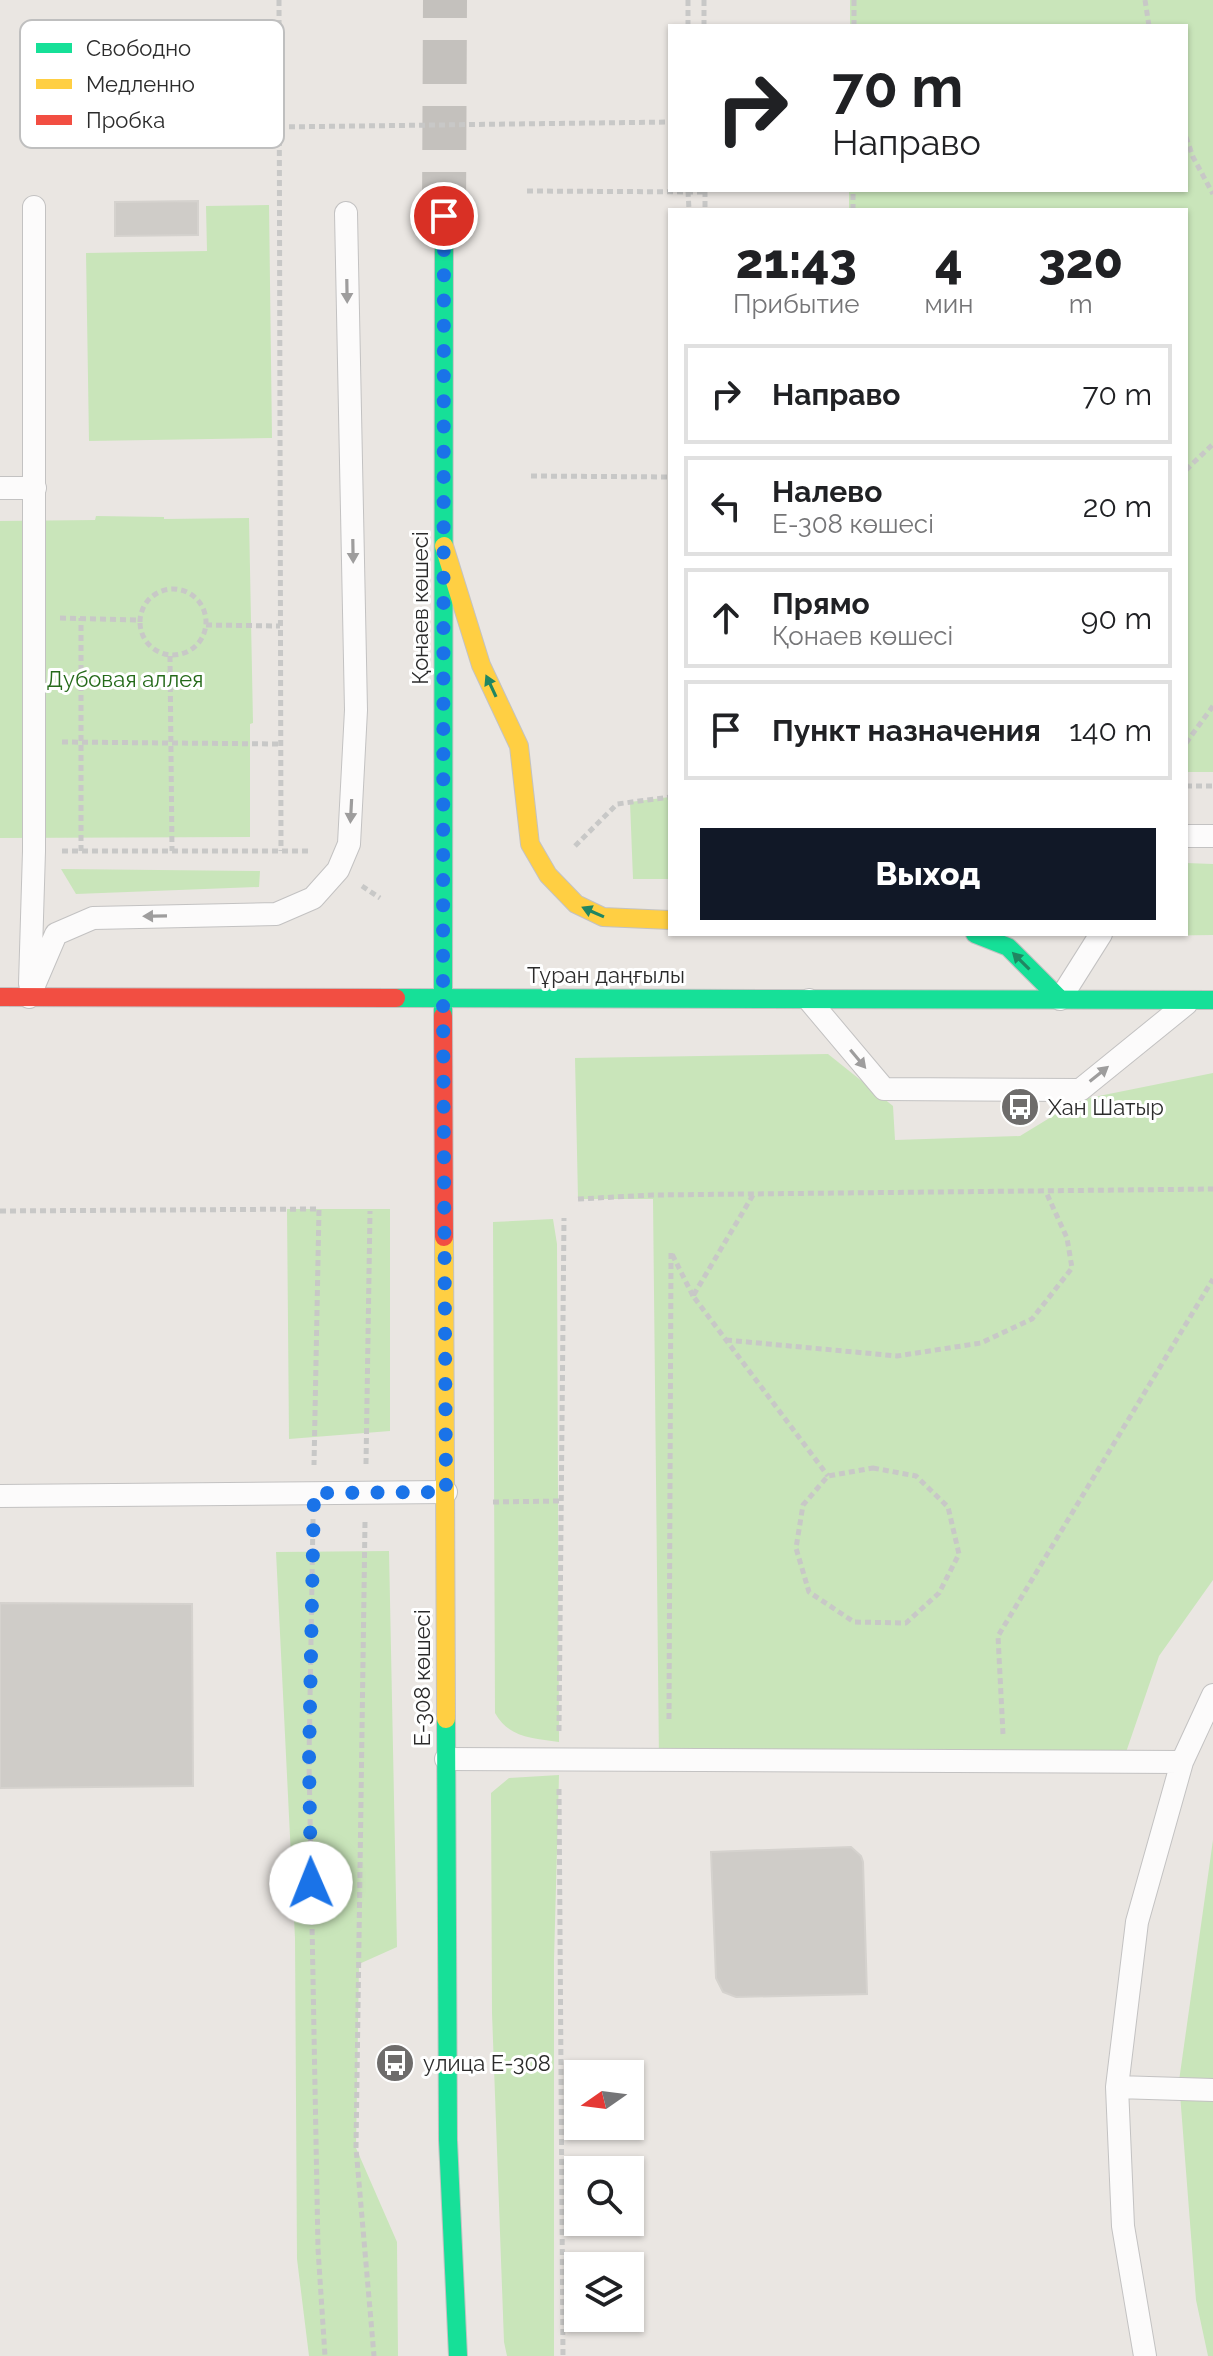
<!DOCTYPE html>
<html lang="ru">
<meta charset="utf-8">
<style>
:root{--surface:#fff;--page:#f2f2f2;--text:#202124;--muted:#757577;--line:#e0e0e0;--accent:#111827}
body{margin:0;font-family:Raleway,sans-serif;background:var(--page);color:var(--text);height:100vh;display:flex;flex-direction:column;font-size:30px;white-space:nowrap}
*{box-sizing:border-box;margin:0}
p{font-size:26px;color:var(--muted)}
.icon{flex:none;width:44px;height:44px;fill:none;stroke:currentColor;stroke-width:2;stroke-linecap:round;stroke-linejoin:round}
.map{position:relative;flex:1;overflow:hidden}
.side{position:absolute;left:668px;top:208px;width:520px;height:728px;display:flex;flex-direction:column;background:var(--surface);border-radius:0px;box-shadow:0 2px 6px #0004}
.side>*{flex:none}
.guide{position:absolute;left:668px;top:24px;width:520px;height:168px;border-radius:0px;box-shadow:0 2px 6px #0004;background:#fff;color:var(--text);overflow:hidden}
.needle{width:52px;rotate:256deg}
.buttons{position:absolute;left:564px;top:2060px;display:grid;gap:16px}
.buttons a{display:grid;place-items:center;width:80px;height:80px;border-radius:0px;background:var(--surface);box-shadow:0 2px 6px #0004;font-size:40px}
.pin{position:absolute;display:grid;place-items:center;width:68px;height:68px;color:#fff;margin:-34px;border:4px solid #fff;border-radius:50%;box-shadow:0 2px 8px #0007}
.me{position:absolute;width:88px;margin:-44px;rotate:359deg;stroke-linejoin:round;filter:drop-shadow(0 0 6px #0008)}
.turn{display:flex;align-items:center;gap:28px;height:168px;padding:0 32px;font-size:36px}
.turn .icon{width:104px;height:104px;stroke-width:2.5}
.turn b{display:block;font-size:56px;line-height:68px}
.eta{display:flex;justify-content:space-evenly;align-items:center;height:136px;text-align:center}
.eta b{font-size:48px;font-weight:800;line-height:56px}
.cta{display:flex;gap:16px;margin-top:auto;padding:16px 32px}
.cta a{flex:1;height:92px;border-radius:0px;background:var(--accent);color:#fff;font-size:32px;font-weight:800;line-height:92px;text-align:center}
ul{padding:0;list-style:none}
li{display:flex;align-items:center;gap:24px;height:100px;margin:0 16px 12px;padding:0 16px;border:4px solid var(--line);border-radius:0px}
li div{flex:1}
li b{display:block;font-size:30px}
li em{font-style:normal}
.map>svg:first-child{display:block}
</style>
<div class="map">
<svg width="1213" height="2356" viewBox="0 0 1213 2356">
<rect width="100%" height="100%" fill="#eae6e2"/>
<path fill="#c9e5ba" d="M850,0H1213V772H1186V210H849V190H1186V26H850Z
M269,205L272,438L89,441L86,253L207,251L206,206Z
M96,516L164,517V519L249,518L253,723L250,724V837L0,838V521L95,520Z
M670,797V879H633L630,802Z
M1186,863L1213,864V935L1139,936V934H1186Z
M61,869L260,871L259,887L76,894Z
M828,1054L893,1106L895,1140L1020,1136L1079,1100L1213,1073V1580L1159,1656L1123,1761L659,1760L653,1199H578L575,1058Z
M287,1209H390V1431L289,1439Z
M553,1219L557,1244L559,1742C532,1738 509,1738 495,1713L493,1222Z
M389,1551L397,1947L359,1964L356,2148L397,2242L398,2356H309L297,2259L295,1938L276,1552Z
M559,1775L554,1960V2356H507L504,2342L492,2013L491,1793L509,1778Z
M1213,1840V2356H1208L1196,2300L1179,2081Z"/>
<path fill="#cfccc8" stroke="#d5d2ce" stroke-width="2" d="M198,201V235L115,236V202Z
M0,1603L192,1604L193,1786L0,1788Z
M851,1847L861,1856L863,1862L867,1994L736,1997L723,1992L716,1978L711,1852Z"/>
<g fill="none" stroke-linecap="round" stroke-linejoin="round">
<path stroke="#c4c1bd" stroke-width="44" stroke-dasharray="44 22" stroke-linecap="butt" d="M444,216L445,0"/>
<g stroke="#c3c2c2" stroke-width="24">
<path id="lane" d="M0,488H35
M1186,836H1213
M30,984L34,851V207
M29,997L56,934L93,918L276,914L313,898L338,870L349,844L356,710L346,213
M1060,999L1101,934
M809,1000L884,1089L1080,1090L1186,1004
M0,1496L446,1492
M446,1759L1182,1762
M1117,2087L1213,2090
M1145,2356L1123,2226L1117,2087L1137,1922L1182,1762L1213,1695"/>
</g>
<g stroke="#c3c2c2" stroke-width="20">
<path id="fast" d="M975,934L1008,947L1060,999
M396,998L1213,1000
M443,1016L444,216
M446,1719L448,2140L458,2356"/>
</g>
<g stroke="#c3c2c2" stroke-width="20">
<path id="slow" d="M444,546L481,665L519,746L530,844L548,875L576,904L603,917L670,920
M444,1237L446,1719"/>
</g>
<g stroke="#c3c2c2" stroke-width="20">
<path id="jam" d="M0,997L396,998
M443,1016L444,1237"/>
</g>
<path stroke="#c8c8c7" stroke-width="5" stroke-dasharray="6 4" stroke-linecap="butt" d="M279,0L281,851
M688,0V26
M704,0V26
M1145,0L1149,26
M854,26V0
M279,127L670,122
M1186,137L1193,157L1213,194
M527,191L705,192
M688,191L689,210
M705,191V210
M853,210V190
M1186,470L1213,444
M531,476L670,477
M140 622a33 33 0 1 1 66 0a33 33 0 1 1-66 0Z
M60,618L139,620
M206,625L280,626
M170,656L172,851
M62,742L281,744
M1186,743L1213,706
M1186,786H1213
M575,846L617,804L670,797
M62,851H309
M81,851V618
M362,886L380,898
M753,1195L693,1296L828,1476
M578,1199L653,1195L1213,1189
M0,1211L319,1209L314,1465
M726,1340L897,1356L981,1343L1032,1319L1072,1268L1067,1238L1046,1192
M366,1464L370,1211
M873,1468L916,1476L948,1507L959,1554L939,1593L906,1623L854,1622L809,1592L796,1548L803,1505L828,1476Z
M493,1502L561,1501
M313,1519L309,1761L318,2249L325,2356
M365,1522L356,2148L374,2356
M669,1719L671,1252L693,1296
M559,1731L564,1218
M1003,1734L998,1636L1213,1279
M559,1789L563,2356"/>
<use href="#lane" stroke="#fcfbfb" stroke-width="22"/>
<use href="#fast" stroke="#16e098" stroke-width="18"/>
<use href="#slow" stroke="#ffcf43" stroke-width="18"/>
<use href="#jam" stroke="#f24e42" stroke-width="18"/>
</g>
<defs><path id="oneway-solid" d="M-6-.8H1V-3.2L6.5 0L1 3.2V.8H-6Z" transform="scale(2)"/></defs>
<g fill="#9e9d9d">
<use href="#oneway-solid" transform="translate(347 291) rotate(89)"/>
<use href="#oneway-solid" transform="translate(353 551) rotate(89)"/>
<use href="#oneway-solid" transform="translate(351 811) rotate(93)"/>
<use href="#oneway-solid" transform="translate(155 916) rotate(179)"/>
<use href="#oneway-solid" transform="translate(858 1059) rotate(50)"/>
<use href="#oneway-solid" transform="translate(1099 1074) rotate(-39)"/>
</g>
<g fill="#208662">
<use href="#oneway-solid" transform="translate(491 686) rotate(-115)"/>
<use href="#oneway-solid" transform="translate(593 912) rotate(-156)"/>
<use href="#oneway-solid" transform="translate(1021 961) rotate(-135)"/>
</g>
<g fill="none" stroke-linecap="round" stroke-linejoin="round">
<path stroke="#1a73e8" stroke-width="14" stroke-dasharray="0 25.2" d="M311,1883L309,1761L314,1493L446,1492L443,1000L444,216"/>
</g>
<defs>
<g id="bus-disc" transform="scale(2)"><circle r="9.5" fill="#6e6c6b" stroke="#fff"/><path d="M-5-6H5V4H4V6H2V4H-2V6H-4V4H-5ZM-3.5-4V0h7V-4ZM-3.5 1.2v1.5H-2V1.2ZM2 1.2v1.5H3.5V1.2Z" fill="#fff"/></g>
</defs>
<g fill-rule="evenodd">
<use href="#bus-disc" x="1020" y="1107"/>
<use href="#bus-disc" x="395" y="2063"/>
</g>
<g text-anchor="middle" stroke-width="6" stroke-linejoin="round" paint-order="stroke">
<g font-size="22" fill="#2b2b2b" stroke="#fff">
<text transform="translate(420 608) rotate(-90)" y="8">Қонаев көшесі</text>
<text x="606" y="983">Тұран даңғылы</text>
<text transform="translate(422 1678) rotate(-90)" y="8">Е-308 көшесі</text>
</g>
<g font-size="22" fill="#256a1a" stroke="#fff">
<text x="125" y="687">Дубовая аллея</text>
</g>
<g font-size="22" fill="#2b2b2b" stroke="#fff" text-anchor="start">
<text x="1048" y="1115">Хан Шатыр</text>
<text x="423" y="2071">улица Е-308</text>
</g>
</g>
<rect x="20" y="20" width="264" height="128" rx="12" fill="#fff" stroke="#bfbfbf" stroke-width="2"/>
<rect x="36" y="43" width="36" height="10" fill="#16e098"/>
<rect x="36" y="79" width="36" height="10" fill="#ffcf43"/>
<rect x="36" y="115" width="36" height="10" fill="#f24e42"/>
<g font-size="22" fill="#2b2b2b">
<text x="86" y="56">Свободно</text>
<text x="86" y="92">Медленно</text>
<text x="86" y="128">Пробка</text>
</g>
</svg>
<div class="buttons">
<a><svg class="needle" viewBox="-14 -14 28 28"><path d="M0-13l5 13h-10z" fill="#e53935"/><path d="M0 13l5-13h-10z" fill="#757577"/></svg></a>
<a><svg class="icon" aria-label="search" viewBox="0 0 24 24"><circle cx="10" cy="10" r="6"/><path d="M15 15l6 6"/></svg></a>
<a><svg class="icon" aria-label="layers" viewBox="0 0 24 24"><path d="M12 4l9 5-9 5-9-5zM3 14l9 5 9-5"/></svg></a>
</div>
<div class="pin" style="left:444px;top:216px;background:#d93025"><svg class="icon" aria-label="arrive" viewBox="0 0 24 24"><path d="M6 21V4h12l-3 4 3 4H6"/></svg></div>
<svg class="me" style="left:311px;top:1883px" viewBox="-20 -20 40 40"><circle r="19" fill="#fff"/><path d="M0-13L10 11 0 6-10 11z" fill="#1a73e8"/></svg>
<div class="guide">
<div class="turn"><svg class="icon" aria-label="right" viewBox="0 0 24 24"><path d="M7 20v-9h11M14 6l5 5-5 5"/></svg><div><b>70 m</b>Направо</div></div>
</div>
<section class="side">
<div class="eta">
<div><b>21:43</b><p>Прибытие</p></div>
<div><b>4</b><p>мин</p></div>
<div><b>320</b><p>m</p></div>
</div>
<ul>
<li><svg class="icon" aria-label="right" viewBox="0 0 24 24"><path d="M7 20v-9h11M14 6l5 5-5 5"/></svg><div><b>Направо</b></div><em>70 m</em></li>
<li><svg class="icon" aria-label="left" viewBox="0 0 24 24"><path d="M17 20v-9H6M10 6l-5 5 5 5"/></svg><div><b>Налево</b><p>Е-308 көшесі</p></div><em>20 m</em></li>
<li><svg class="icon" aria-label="ahead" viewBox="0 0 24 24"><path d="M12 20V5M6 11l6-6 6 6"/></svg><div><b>Прямо</b><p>Қонаев көшесі</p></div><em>90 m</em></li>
<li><svg class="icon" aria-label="arrive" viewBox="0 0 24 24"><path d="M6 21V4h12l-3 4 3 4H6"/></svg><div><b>Пункт назначения</b></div><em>140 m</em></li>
</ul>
<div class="cta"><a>Выход</a></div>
</section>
</div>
